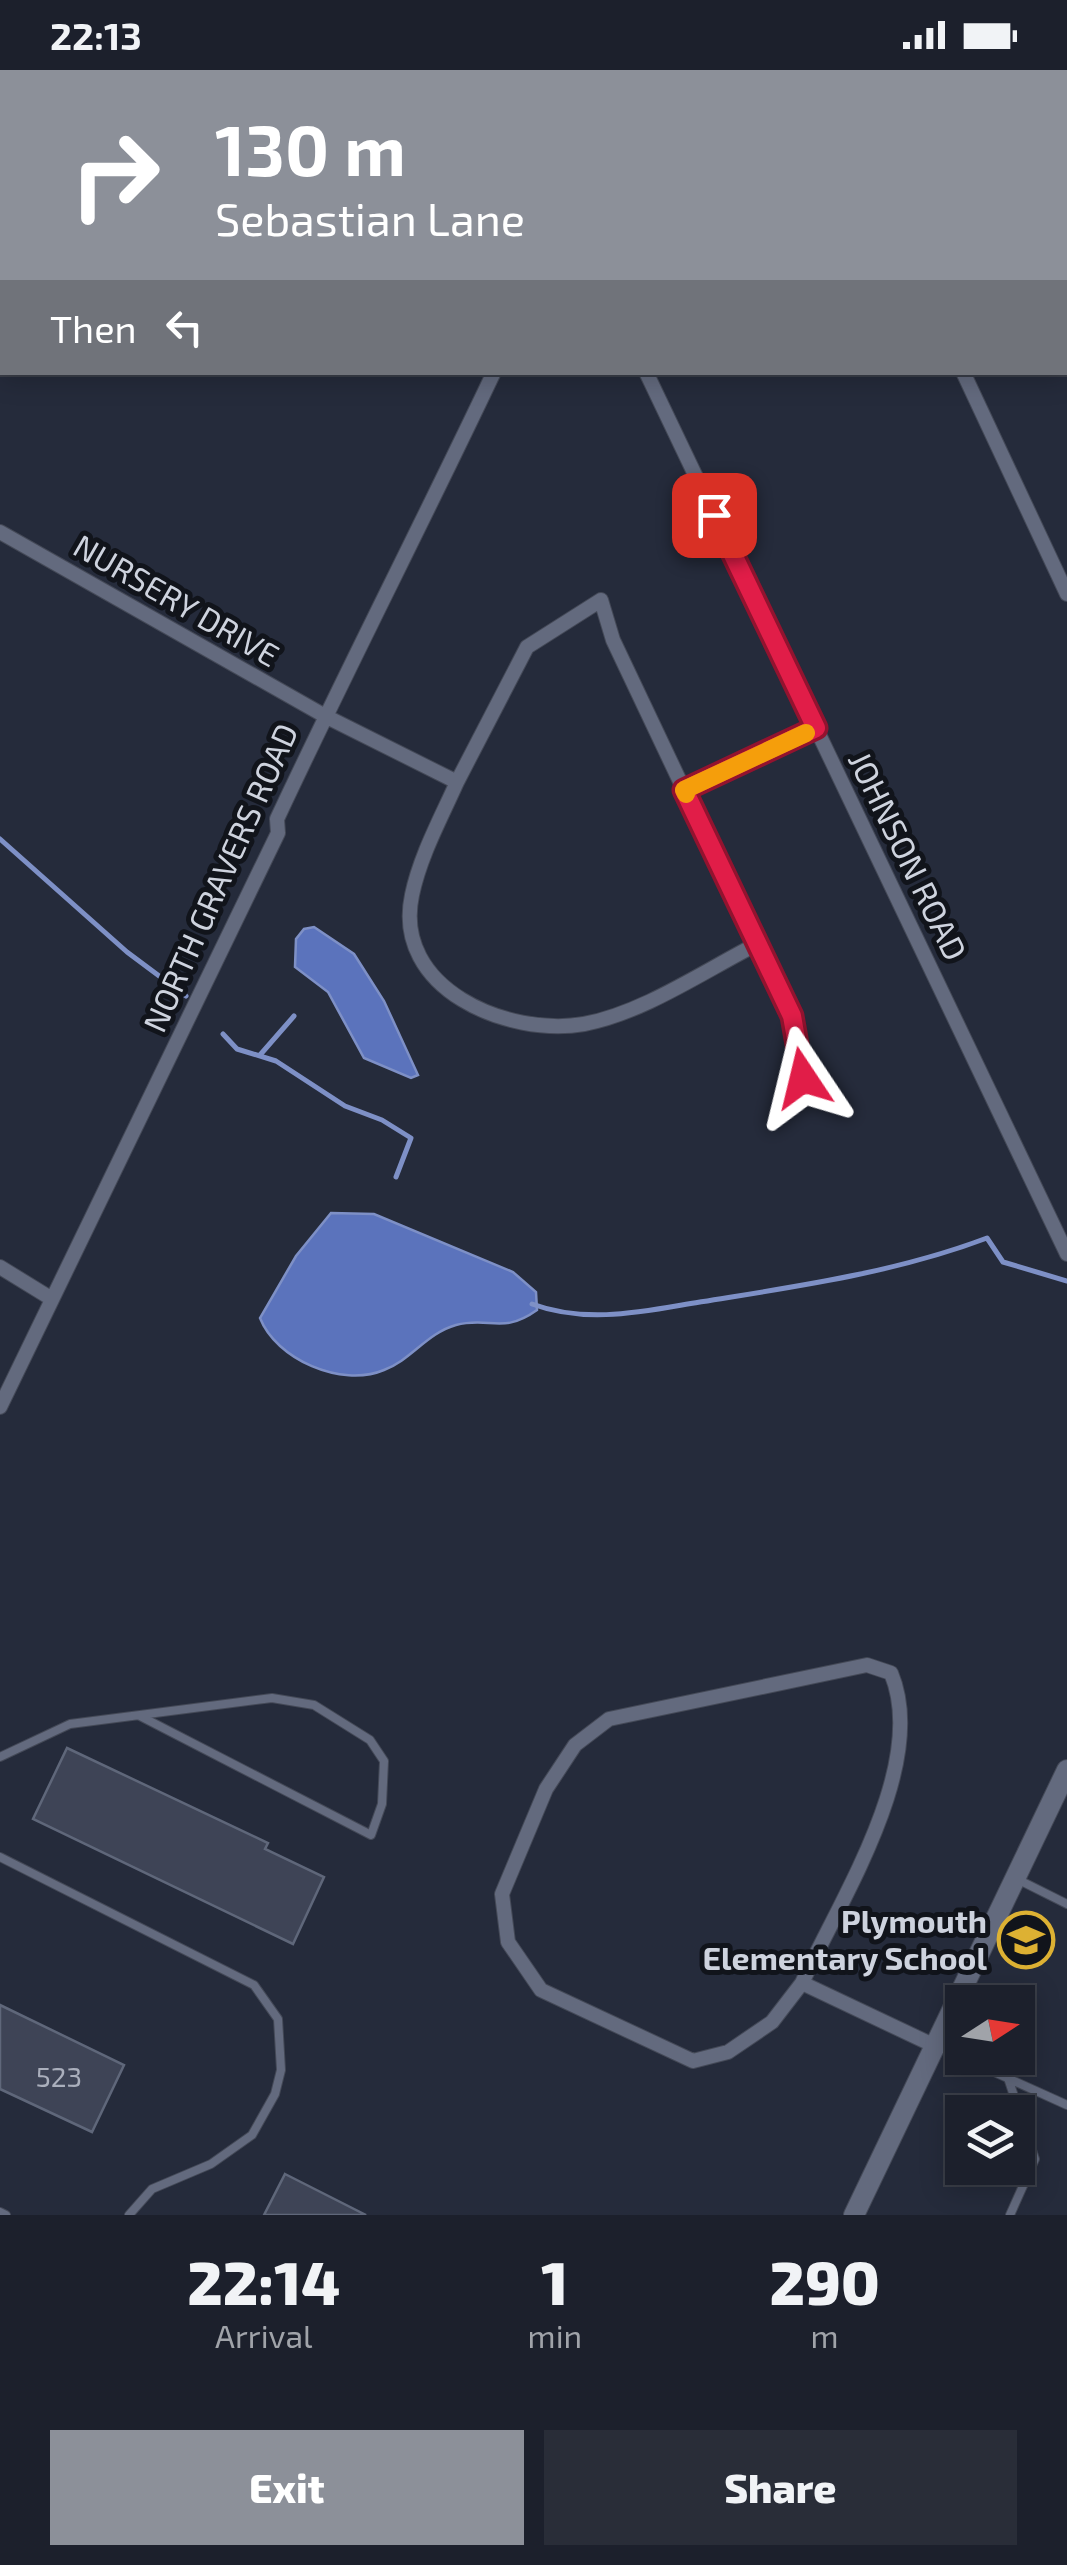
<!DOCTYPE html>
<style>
:root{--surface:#1c202c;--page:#292d38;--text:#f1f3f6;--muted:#a0a3a9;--line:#3a3e48;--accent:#8c9099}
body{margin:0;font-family:"Exo 2",sans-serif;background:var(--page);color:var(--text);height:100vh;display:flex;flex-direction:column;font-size:38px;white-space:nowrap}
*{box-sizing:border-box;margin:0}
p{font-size:32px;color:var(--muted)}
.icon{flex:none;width:55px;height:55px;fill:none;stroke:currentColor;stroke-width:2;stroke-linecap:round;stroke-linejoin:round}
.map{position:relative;height:2145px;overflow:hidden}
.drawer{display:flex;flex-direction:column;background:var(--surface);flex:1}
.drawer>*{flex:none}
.banner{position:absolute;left:0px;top:0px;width:1068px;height:305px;box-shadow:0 5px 25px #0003,0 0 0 2px var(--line);background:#8c9099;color:#fff;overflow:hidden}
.needle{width:65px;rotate:78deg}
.fabs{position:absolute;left:945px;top:1915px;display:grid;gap:20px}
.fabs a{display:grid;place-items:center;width:90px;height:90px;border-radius:0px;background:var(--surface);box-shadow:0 5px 25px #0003,0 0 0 2px var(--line);font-size:50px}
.pin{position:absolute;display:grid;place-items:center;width:85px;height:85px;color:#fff;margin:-42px;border-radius:20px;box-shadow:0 5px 15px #0006}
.me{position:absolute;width:110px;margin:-55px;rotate:350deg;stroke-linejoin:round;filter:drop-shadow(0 0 8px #0008)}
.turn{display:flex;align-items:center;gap:35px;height:210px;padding:0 50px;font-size:45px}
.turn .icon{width:130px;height:130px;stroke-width:2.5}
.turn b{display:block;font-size:70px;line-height:85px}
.then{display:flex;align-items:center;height:95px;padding:0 50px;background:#0003;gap:20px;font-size:38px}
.eta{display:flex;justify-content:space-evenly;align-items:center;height:170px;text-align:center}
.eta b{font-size:60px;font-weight:800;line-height:70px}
.button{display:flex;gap:20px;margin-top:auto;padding:20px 50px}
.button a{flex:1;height:115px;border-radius:0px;background:var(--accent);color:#fff;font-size:40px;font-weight:800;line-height:115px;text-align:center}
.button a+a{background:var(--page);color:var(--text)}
.status{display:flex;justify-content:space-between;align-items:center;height:70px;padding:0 50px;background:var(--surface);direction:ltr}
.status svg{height:28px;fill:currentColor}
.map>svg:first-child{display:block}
</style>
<div class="status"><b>22:13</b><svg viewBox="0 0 49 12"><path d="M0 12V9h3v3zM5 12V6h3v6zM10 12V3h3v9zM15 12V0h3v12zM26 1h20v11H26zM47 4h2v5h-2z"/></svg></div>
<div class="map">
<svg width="1067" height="2145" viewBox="0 0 1067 2145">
<rect width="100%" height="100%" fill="#252b3b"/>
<path fill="#5b73bc" stroke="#7e90c6" stroke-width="2.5" d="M314,857L354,884L384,931L418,1005L411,1008L364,988L328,922L295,897L296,869L304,859Z
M331,1143L374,1144L513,1202L536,1222L537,1240C502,1265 490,1246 456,1255C427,1263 411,1290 384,1300C341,1318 276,1289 260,1248L296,1186Z"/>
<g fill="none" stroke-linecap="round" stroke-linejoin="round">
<path stroke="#7e90c6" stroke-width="5" d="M0,769L127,882L186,926
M223,964L237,979L276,991L345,1036L382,1050L411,1068L396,1107
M260,985L294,946
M532,1234C581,1252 631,1244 682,1235C784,1218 889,1205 987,1168L1003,1192L1067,1211"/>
</g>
<path fill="#3e4456" stroke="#5f677a" stroke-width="2.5" d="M67,1678L268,1773L265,1779L324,1807L293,1874L33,1749Z
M0,1935L124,1995L92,2062L0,2019Z
M285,2104L366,2145H264Z"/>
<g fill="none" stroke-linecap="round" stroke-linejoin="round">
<g stroke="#444957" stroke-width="10">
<path id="lane" d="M0,1687L70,1654L272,1628L314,1635L370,1670L384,1691L382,1734L371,1765L140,1646
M0,1787L254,1915L278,1949L281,2000L275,2024L252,2065L211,2094L152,2119L129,2145
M1017,1809L1067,1834
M939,1977L1067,2035
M1008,2008L1035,2089L1010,2145
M0,2142L6,2145"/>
</g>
<g stroke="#444957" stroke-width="16">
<path id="street" d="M505,0L506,2
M815,0L817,2
M610,2L611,0
M959,2L960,0
M646,302L1067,1184
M963,302L1067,524
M0,462L325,646L457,712C441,748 420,786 412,825C392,919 508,967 584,954C643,943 704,901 757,874L613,570L601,530L527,577L457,712
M684,721L816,658
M757,874L792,945L803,1008
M0,1197L52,1229
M0,1337L278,763L277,749C347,599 423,452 494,302
M802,1913L772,1952L728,1982L693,1991L541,1920L508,1872L502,1824L546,1719L575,1675L609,1649L867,1595L891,1603C929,1694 841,1828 802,1913L935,1976"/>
</g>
<g stroke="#444957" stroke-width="22">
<path id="secondary" d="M854,2145L1067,1700"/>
</g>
<use href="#lane" stroke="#636a7e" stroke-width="8"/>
<use href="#street" stroke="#636a7e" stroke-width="14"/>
<use href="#secondary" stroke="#636a7e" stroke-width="20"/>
</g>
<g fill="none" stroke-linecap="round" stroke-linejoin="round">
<g stroke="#92132f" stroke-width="25">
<path id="route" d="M714,445L816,658L684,720L792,946L803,1008"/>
</g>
<use href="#route" stroke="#e11d48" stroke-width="18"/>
<path stroke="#f59e0b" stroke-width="18" d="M686,724L684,720L806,663"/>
</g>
<defs>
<g id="school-ring" transform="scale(2.875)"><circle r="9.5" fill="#11141b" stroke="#ddb133" stroke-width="1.5"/><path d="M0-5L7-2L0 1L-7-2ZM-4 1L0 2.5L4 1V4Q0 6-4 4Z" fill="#ddb133"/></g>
</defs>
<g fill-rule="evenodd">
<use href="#school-ring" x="1026" y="1870"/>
</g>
<g text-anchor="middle" stroke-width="10" stroke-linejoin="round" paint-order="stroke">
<g font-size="28" fill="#aaafbc">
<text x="59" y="2017">523</text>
</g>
<g font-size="32" fill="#ced3de" stroke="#11141b">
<text transform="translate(176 531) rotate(30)" y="11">NURSERY DRIVE</text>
<text transform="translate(907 786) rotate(64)" y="11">JOHNSON ROAD</text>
<text transform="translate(221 808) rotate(-66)" y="11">NORTH GRAVERS ROAD</text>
</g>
<g font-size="32" font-weight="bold" fill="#ced3de" stroke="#11141b" text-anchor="end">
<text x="987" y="1863">Plymouth<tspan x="987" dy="37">Elementary School</tspan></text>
</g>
</g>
</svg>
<div class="fabs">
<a><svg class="needle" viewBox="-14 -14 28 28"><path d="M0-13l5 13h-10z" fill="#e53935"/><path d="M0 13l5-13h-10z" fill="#a0a3a9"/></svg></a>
<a><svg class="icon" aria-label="layers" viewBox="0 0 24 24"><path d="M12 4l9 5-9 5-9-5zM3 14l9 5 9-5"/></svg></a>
</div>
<div class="pin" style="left:714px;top:445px;background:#d93025"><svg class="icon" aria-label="arrive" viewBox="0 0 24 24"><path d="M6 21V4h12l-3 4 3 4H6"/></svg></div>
<svg class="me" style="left:803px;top:1008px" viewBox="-20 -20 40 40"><path d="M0-17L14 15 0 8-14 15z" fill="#e11d48" stroke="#fff" stroke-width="4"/></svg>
<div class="banner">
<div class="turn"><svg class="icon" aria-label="right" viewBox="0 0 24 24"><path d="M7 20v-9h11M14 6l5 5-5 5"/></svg><div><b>130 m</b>Sebastian Lane</div></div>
<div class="then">Then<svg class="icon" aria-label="left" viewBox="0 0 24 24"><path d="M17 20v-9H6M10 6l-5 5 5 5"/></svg></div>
</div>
</div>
<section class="drawer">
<div class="eta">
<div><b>22:14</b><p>Arrival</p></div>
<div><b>1</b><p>min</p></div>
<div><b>290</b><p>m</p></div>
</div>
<div class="button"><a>Exit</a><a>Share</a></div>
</section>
